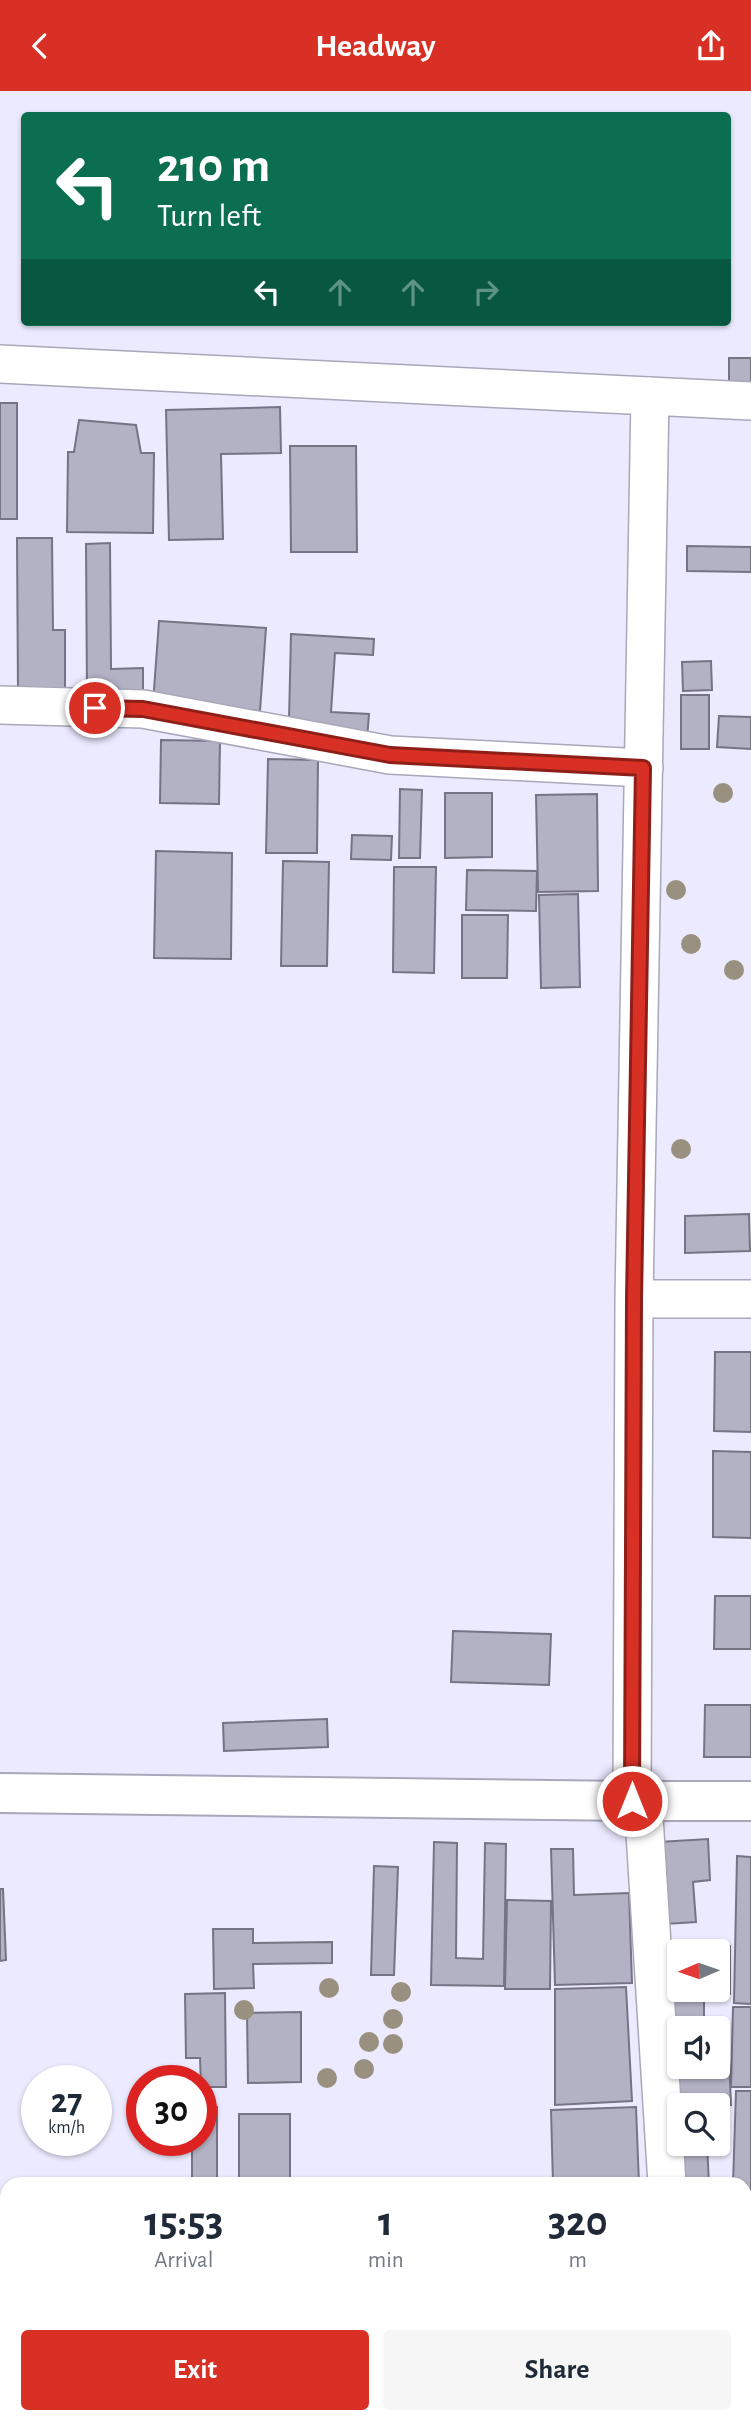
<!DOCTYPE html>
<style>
:root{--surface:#fff;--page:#f6f6f7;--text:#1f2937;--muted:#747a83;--accent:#d93025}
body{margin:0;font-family:"Alegreya Sans",sans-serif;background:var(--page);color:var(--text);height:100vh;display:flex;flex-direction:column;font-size:26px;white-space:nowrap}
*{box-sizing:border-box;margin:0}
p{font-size:23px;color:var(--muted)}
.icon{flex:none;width:38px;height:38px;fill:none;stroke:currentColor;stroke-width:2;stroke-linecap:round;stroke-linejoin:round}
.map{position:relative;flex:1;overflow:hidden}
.panel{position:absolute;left:0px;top:2086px;width:752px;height:247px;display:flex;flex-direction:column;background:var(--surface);border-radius:21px 21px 0 0;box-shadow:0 2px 5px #0004}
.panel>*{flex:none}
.banner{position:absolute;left:21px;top:21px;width:710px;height:214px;border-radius:7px;box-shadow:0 2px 5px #0004;background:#0b6e4f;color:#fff;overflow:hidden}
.needle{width:46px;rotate:268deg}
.buttons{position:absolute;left:667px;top:1848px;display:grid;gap:14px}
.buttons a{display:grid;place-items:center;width:63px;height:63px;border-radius:7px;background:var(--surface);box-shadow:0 2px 5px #0004;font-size:35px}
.speed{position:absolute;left:21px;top:1974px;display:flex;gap:14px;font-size:35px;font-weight:700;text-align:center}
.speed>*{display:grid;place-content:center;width:91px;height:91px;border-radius:50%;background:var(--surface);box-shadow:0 2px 5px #0004;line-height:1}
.speed small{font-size:18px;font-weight:400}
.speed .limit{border:10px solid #d22;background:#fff;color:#111}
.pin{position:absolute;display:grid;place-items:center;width:60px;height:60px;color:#fff;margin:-30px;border:4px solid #fff;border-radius:50%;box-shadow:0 2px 7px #0007}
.me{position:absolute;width:77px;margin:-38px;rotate:0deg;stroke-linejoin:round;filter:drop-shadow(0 0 5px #0008)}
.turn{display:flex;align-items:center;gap:24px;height:147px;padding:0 21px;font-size:32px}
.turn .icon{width:91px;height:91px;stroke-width:2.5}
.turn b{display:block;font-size:49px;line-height:60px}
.lanes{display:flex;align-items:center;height:66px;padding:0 21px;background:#0003;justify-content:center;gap:35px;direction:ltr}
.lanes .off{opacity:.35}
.eta{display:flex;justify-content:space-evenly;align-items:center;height:119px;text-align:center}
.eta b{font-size:42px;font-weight:700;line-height:49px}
.primary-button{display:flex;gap:14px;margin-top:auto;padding:14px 21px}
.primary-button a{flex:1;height:80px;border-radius:7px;background:var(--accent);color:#fff;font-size:28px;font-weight:700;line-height:80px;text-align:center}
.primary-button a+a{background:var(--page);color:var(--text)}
header{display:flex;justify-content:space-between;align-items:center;height:91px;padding:0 21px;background:var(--accent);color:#fff;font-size:32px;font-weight:700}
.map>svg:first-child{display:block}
</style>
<header><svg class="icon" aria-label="back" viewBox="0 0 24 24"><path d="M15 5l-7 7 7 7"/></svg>Headway<svg class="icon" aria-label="share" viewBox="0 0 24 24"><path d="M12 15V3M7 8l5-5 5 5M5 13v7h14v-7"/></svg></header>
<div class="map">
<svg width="751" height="2332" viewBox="0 0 751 2332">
<rect width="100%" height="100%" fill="#eceafe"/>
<path fill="#b3b1c4" stroke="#757384" stroke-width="2" d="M729,267H751V297H729Z
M0,312H17V428H0Z
M280,316L281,362L221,363L223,448L169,449L166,319Z
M79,329L136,334L141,362H154L153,442L67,441L68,361H74Z
M290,355H356L357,461H291Z
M17,447H52L53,539H65V601H18Z
M110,452L111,578L143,577V604L87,605L86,453Z
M687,455L751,456V481L687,480Z
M159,530L266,537L260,620L153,612Z
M291,543L374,548L373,564L335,562L331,621L369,623L367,648L289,628Z
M711,570L712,599L683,600L682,571Z
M681,604H709V658H681Z
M719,625L751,626V658L717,656Z
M161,649L220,650L219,713L160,712Z
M268,668L318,669L317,762H266Z
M400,698L422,699L420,767H399Z
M445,702H492V766L445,767Z
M597,703L598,800L538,801L536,704Z
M352,744L392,745L391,769L351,768Z
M156,760L232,762L231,868L154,867Z
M283,770L329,771L327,875H281Z
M394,776H436L434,882L393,881Z
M467,779L537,780L536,820L466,819Z
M578,803L580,896L541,897L539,804Z
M462,824H508L507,887H462Z
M749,1123L750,1160L685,1162V1125Z
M715,1261H751V1341L714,1340Z
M713,1360L751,1361V1447L713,1446Z
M715,1505H751V1558H714Z
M453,1540L551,1543L549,1594L451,1591Z
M705,1614H751V1666H704Z
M327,1628L328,1656L224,1660L223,1632Z
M708,1748L710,1789L693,1791L696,1831L665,1833L659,1751Z
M434,1751L457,1752L456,1867L483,1868L485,1752L506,1753L504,1895L431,1894Z
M551,1758H573L574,1804L629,1802L632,1892L555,1894Z
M737,1765L751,1766V1913L734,1912Z
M374,1775L398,1776L394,1884H371Z
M0,1798H3L6,1869L0,1870Z
M507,1809L551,1810L550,1898H505Z
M213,1838H253V1852L332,1851V1872L253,1873L254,1897L214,1898Z
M730,1855V1903L704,1904V1937H679V1969H666L665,1856H690V1860H679V1899H718V1860H711V1856Z
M626,1896L632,2010L555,2014V1898Z
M225,1902L226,1996H201L200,1967H186L185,1903Z
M733,1916H751V1996H731Z
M301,1921V1991L248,1992L247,1922Z
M718,1969H729L731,2014H679L670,1972L679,1971V1976H718Z
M736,2000H751V2136H746V2093H733Z
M201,2016H217V2093H192V2049H201Z
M636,2016L639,2093H553L551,2019Z
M239,2023H290V2093H239Z
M679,2053H707L709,2093H677Z
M746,2142H751V2255H746Z
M0,2170H6L7,2211H0Z
M746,2299H751V2332H723L722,2326H746Z
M56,2326H191V2332H56Z
M421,2326H490V2332H421Z
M524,2326H561V2332H524Z
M634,2326H697V2332H634Z"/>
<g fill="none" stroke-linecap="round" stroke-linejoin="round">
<g stroke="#a9a7ba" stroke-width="40">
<path id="street" d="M0,273L751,310
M0,614L143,618L390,664L644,677
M634,1208H751
M632,1710L634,1208L650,305
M643,1710L667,2093
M746,2268H751"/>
</g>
<g stroke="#a9a7ba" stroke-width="42">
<path id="secondary" d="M0,1702L632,1710H751"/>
</g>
<use href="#street" stroke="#fff" stroke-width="37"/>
<use href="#secondary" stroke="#fff" stroke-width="38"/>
</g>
<g fill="#9a9080">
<circle cx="723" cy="702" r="10"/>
<circle cx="676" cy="799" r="10"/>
<circle cx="691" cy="853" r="10"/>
<circle cx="734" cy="879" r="10"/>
<circle cx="681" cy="1058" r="10"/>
<circle cx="329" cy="1897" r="10"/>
<circle cx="401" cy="1901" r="10"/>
<circle cx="244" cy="1919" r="10"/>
<circle cx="393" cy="1928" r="10"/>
<circle cx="369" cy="1951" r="10"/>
<circle cx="393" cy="1953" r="10"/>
<circle cx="364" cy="1978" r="10"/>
<circle cx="327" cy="1987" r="10"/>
</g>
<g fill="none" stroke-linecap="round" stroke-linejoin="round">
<g stroke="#8d1f18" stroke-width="18">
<path id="route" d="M95,617L143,618L390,664L643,677L634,1208L632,1710"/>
</g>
<use href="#route" stroke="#d93025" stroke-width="12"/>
</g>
</svg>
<div class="buttons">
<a><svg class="needle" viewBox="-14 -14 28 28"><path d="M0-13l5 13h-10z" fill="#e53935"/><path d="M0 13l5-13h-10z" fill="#747a83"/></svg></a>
<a><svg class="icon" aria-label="sound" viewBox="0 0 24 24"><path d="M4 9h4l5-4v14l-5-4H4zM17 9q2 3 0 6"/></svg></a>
<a><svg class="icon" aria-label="search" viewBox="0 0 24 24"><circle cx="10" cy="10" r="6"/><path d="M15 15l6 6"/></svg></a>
</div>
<div class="speed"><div>27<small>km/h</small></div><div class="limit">30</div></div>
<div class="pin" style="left:95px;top:617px;background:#d93025"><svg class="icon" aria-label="arrive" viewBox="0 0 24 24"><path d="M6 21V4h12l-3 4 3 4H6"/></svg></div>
<svg class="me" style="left:632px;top:1710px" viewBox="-20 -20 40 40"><circle r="17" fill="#d93025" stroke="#fff" stroke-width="3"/><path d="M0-11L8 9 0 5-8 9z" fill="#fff"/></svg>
<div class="banner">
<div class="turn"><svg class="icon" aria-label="left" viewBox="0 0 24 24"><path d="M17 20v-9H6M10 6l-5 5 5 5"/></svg><div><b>210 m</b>Turn left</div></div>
<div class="lanes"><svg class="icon" aria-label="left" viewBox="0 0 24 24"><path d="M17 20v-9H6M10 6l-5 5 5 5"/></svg><svg class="icon off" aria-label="ahead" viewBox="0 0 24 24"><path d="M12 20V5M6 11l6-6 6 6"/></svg><svg class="icon off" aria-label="ahead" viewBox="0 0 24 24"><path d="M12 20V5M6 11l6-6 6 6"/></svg><svg class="icon off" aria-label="right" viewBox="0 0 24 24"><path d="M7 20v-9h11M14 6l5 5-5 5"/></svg></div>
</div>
<section class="panel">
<div class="eta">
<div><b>15:53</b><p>Arrival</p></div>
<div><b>1</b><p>min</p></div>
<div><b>320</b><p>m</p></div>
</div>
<div class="primary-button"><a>Exit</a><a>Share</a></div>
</section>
</div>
